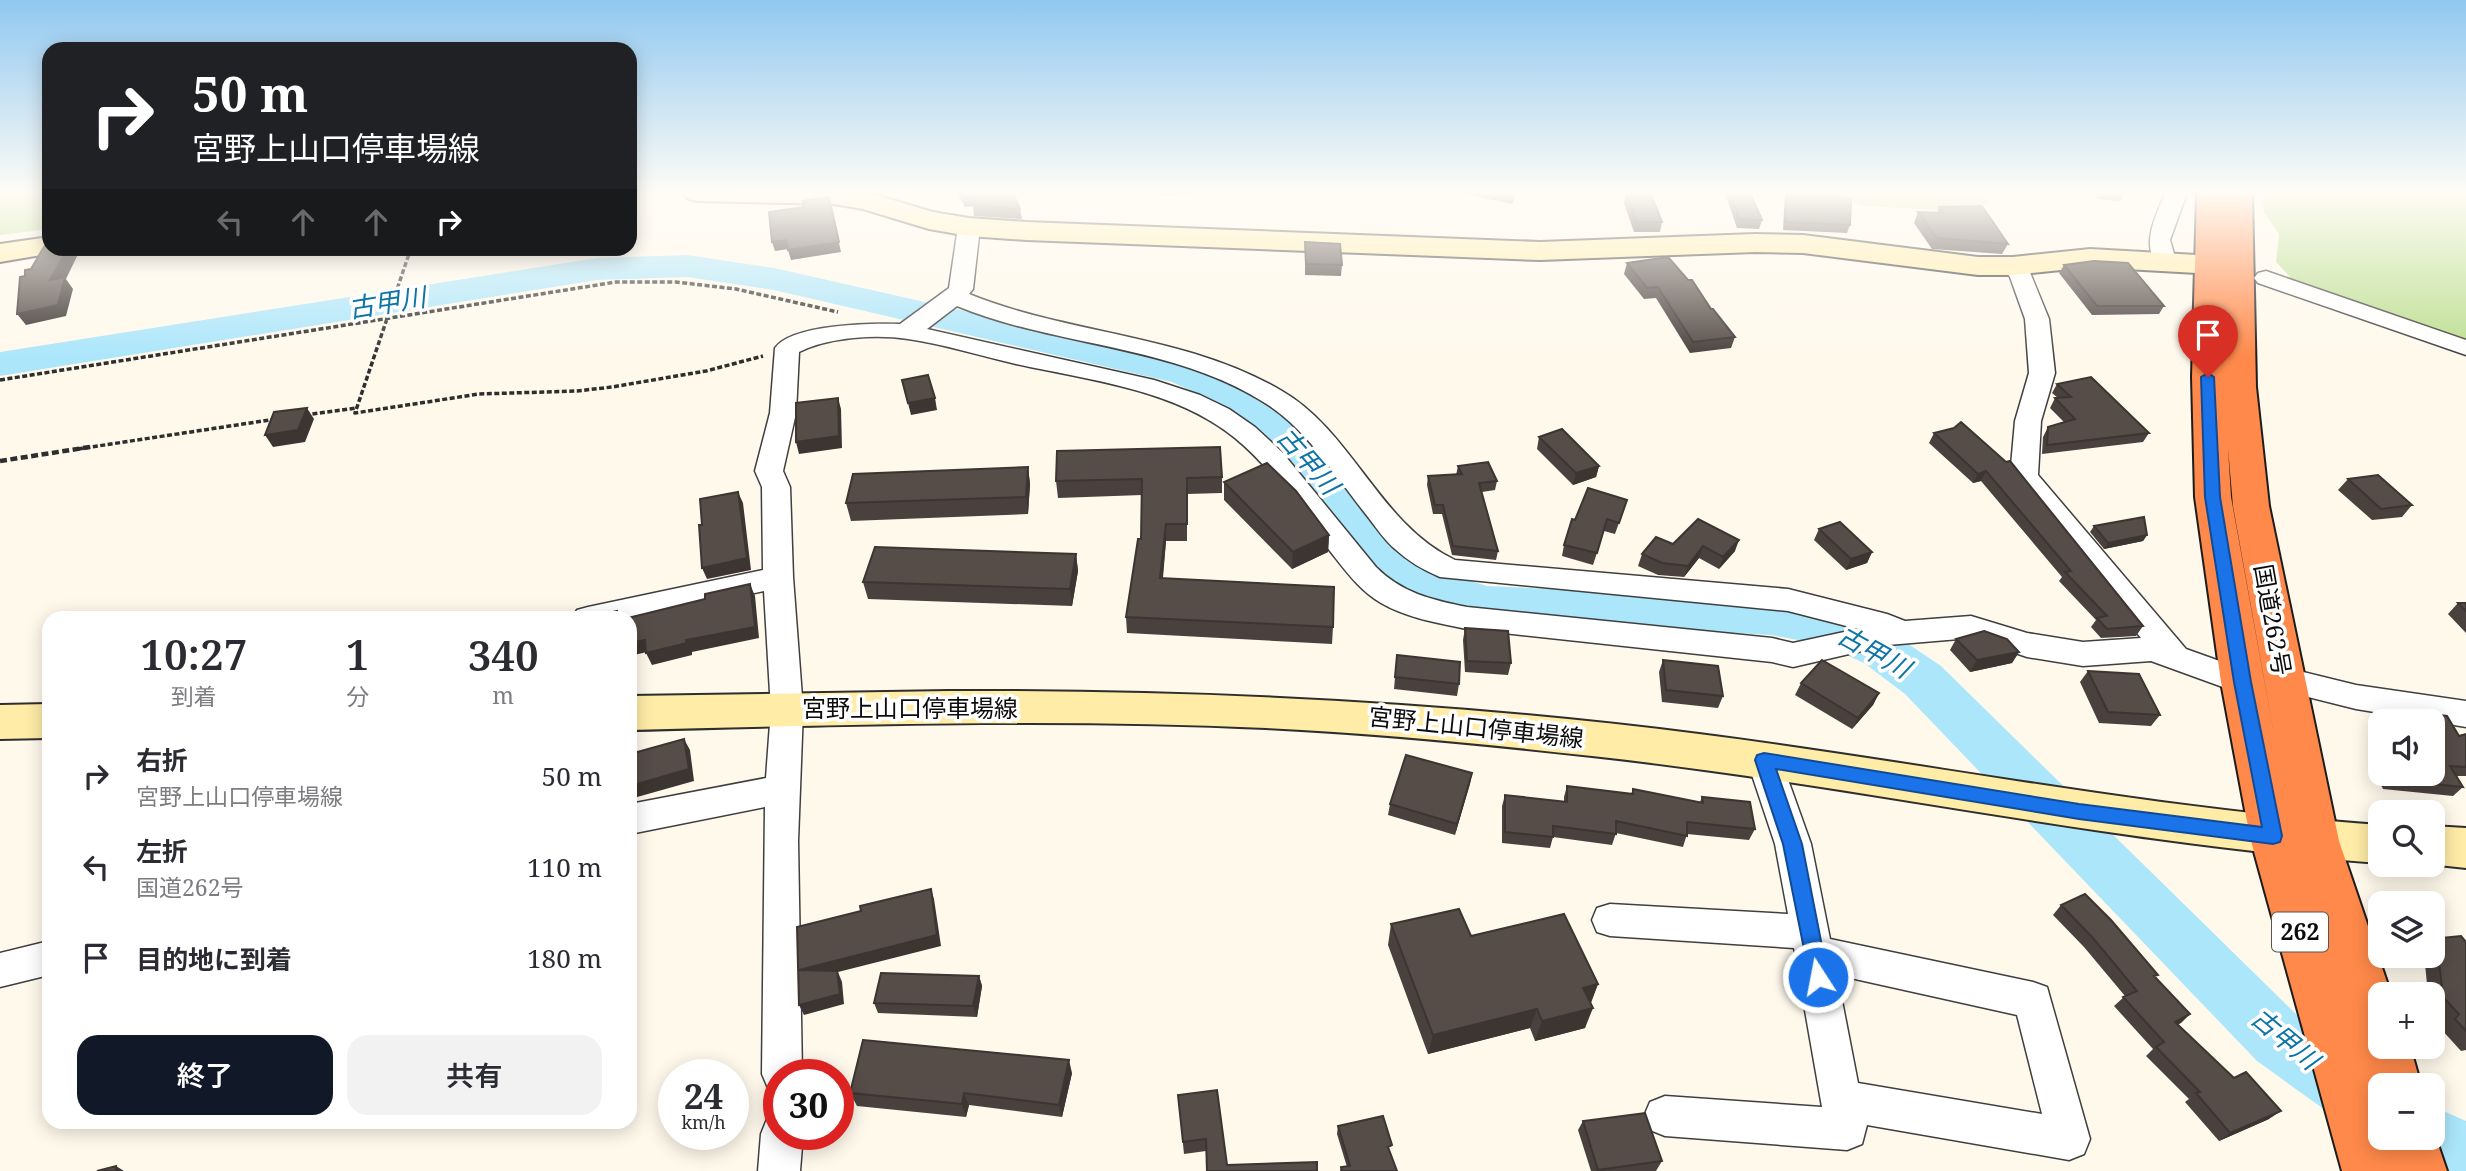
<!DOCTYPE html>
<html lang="ja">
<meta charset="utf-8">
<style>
:root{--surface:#fff;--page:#f2f2f3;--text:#2b2b33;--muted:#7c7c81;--accent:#111827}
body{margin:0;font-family:"Noto Serif","Noto Sans JP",serif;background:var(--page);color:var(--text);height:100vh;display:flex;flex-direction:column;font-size:26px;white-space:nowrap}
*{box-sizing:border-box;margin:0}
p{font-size:23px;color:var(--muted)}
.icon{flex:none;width:38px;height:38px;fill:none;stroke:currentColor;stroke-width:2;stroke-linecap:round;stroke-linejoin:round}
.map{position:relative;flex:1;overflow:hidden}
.sheet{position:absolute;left:42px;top:611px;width:595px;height:518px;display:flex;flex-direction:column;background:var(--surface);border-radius:21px;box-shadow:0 4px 18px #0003}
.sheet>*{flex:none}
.guide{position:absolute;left:42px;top:42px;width:595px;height:214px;border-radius:21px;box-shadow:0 4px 18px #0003;background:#202124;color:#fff;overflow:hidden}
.fabs{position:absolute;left:2368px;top:709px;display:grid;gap:14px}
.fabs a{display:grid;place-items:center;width:77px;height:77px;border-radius:14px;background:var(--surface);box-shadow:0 4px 18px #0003;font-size:35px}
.speed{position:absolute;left:658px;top:1059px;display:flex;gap:14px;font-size:35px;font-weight:700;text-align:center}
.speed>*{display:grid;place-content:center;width:91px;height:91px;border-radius:50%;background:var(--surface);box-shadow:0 4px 18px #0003;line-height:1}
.speed small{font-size:18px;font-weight:400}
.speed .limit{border:10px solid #d22;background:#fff;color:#111}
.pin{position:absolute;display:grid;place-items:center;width:60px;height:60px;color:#fff;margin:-72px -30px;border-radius:50% 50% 50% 0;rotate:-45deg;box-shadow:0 0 7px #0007}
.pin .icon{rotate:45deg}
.me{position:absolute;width:77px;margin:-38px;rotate:349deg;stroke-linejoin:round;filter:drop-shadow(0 0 5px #0008)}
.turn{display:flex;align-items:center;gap:24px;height:147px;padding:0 35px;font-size:32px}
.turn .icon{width:91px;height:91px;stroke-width:2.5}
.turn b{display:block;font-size:49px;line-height:60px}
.lanes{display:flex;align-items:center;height:66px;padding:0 35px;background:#0003;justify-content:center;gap:35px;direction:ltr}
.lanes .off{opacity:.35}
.eta{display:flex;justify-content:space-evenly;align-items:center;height:119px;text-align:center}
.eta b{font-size:42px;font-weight:600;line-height:49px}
.primary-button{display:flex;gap:14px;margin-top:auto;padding:14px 35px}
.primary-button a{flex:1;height:80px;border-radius:21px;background:var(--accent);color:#fff;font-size:28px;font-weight:600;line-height:80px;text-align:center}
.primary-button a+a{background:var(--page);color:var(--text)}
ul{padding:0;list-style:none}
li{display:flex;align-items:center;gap:21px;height:91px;padding:0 35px}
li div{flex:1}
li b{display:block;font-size:26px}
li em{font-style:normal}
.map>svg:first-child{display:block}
</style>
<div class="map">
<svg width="2466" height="1171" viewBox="0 0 2466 1171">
<rect width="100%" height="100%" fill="#fff9ec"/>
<path fill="#bcde90" d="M0,193H49V229L0,235Z
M1810,193H1982L1989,203L1955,211L1865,206Z
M2262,193H2466V340L2292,279L2276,262L2279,234L2264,212Z"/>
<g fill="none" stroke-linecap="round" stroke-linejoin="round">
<path fill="#ace6fb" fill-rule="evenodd" d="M687,255L774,268L1199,364L1231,378L1290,412L1409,548L1447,574L1487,586L1771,599L1852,616L1898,637L1941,666L2301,1019L2400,1085H2380V1138H2392L2380,1142L2357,1133L2257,1061L1905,694L1864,663L1825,645L1771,635L1487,620L1414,599L1377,572L1260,430L1203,396L1172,382L774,290L687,277L597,280L0,376V352L597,258Z
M2432,1106L2466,1121V1171H2426L2408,1161L2398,1138H2432Z"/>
<g stroke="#3f3f3f" stroke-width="3">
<path id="street" d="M2165,193H2187L2170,240L2176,261L2173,266H2157C2141,242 2156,217 2165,193Z
M969,220L977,222L980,227L973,289L969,294C1070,335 1186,334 1282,391C1353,432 1379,524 1455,560L1788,589L1887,614L1905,621L1971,616L2027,633L2083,642L2141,638L2010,477L2015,421L2029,373L2025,319L2010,277L2002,266L2005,261H2021L2029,270L2049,319L2055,373L2041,421L2038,475L2186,649L2253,673L2258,682L2253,691L2242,694L2151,661L2083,666L2027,657L1971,638L1888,645L1793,667L1772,662L1467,629C1438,623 1407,618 1381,603C1360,591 1345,570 1330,551C1300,512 1273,469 1235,438C1175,389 1089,380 1016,364C981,356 944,344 908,339C876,334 829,337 799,352L796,413L783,471L790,487L793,577L803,710L798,841L802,1074H779V1092L768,1088L762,1074L765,807L630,834V804L766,778L771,710L764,591L630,620V618H573L577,610L588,607L763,570L762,487L755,471L770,413L775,348C792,324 872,323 900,324L949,288L958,227L961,222ZM957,306C1056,347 1172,344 1265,403C1307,429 1337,478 1368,517C1376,527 1384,540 1395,549C1408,561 1423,570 1440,577L1788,611L1858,629L1793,643L1772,638L1467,607C1432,600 1402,593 1376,567L1282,452L1255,427L1229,409L1200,395L1154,380L927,329Z
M2266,271L2466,340V355L2258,283L2254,278L2258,273Z
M2283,667L2356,685L2466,701V727L2356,709L2272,688L2267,679L2272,670Z
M1764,746L1776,750L1781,760L1811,844L1830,939L2033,982L2047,987L2090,1139L2084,1154L2069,1160L1867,1125L1862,1144L1847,1150L1665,1136L1650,1130L1644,1116L1650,1102L1665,1096L1822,1107L1794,948L1610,936L1597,932L1592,920L1597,908L1610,904L1788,914L1775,844L1747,760L1752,750ZM1837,975L2017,1015L2042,1114L1858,1083Z
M49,941V975L0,987V953Z
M779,1115V1134H803L800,1171H758L761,1134L767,1119Z"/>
</g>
<g stroke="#2e2e2e" stroke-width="4">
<path id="secondary" d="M684,193H869L933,212L969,218L1027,222L1540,242L1755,234L1803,235L1978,257H2013L2090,249L2197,255L2207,258L2212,264L2207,270L2197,273L2090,267L2013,275H1978L1803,253L1755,252L1540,260L1027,240L969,236L929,229L863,209L834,204L698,201L688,199Z
M49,237V248H62L59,252L0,262V244Z
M948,691C1199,690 1449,702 1699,734C1926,763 2151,809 2380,825V863C2115,844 1856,785 1592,756C1484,744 1375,733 1266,728C1054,718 842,725 630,730V696Z
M49,704V738L0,739V705Z
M2432,826L2466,828V868L2429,864H2432Z"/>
</g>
<g stroke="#1d1d1d" stroke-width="4">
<path id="highway" d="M2197,193H2252L2256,387L2269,506L2339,841L2391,994H2380V1046H2410L2421,1085H2380V1105L2375,1098L2380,1117V1138H2432V1127L2447,1171H2342L2250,837L2221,682L2195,497L2192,377ZM2228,448L2233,506L2275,740L2231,497Z"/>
</g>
<path stroke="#2e2e2e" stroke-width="3.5" stroke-dasharray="5 2.5" stroke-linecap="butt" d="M411,248L355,413L479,394L577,391L612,387L706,371L763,356
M0,380L616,282H676L736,289L838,312
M305,415L357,408
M78,449L276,419"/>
<path stroke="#2e2e2e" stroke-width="4.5" stroke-dasharray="7 3.5" stroke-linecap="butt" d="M0,461L90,447"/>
<use href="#street" fill="#fff" fill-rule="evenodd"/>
<use href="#secondary" fill="#ffeca7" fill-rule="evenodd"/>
<use href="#highway" fill="#ff894a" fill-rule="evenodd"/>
</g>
<path fill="#4a413e" d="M957,193H1013L1020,209L1022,219L974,216L973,206L965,207Z
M1161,193H1201V194L1161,196Z
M1460,193H1517L1512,204Z
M1626,193L1662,222L1660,232H1634L1624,203Z
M1725,193H1750L1762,220L1759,229L1737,228Z
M1785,193H1817L1850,225L1847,233L1783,230Z
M2095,193H2124L2120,201L2097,199Z
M1939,207L2008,244L2002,254L1932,249L1914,223L1918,212L1937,213Z
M1305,242L1342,265L1341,276L1305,275Z
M1627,263L1711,309L1735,337L1731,348L1690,353L1656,298L1644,299L1624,274Z
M2064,265L2164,306L2159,314L2092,315L2059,273Z
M2057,384L2149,433L2143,442L2042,454L2043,437L2048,427L2064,422L2050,408L2055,398H2058L2052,393Z
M1934,433L2006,462L2143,626L2136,636L2101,638L2091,627L2096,620L2059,581L2062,577L1981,481L1973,483L1929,443Z
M1539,437L1599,466L1596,477L1573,485L1537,449Z
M1458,466L1497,481L1495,490L1482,492L1498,551L1496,560L1452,555L1442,514H1433L1427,485L1428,476L1456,475Z
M1028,467L1030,484L1028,514L851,521L846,503Z
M1222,477V493L1187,494V541H1166L1163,578L1333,627L1332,644L1127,633L1126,617L1141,539L1142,495L1058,498L1056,481Z
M2348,479L2412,505L2402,517L2372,520L2338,490Z
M1224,482L1329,535L1328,552L1292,569L1224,500Z
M1627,500L1615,534L1604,531L1593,565L1562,556L1564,545L1575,520Z
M1698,519L1735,551L1719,569L1699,558L1684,577L1658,575L1638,566L1642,554L1673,544Z
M2094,526L2147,535L2143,541L2104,549L2090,532Z
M1819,529L1872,552L1867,563L1846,570L1814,540Z
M1076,554L1078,571L1072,606L868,599L863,582Z
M2458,603H2466V633L2448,614Z
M1465,628L1511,663L1508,675L1465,672L1463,640Z
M1956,639L2019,652L2012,663L1970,672L1950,650Z
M1397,655L1459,684L1457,696L1394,689Z
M1663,660L1723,696L1718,708L1662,702L1659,672Z
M2088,671L2160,715L2151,726L2099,723L2080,682Z
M1801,683L1879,693L1873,705L1852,729L1795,695Z
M2416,712L2447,716L2459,736L2466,734V776H2457L2463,787L2453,796L2383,789L2371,765L2380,757V774H2432V721H2408Z
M1472,773L1455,835L1388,815L1390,804Z
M1567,786L1631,794L1633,789L1700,802L1702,797L1755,829L1749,840L1687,834L1683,847L1616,833L1612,845L1553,837L1550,848L1502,843V806L1505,795L1564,802V797Z
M2061,905L2155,977L2190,1014L2178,1025L2269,1119L2219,1141L2185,1102L2189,1099L2146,1056L2153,1049L2114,1006L2125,996L2084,947L2053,915Z
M1391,924L1471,936L1598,984L1591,1003L1585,1028L1535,1041L1530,1028L1428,1054L1388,945Z
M2432,939L2466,942V1050L2461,1051L2441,1029L2445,1024L2432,1011V994H2428L2425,964L2418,956H2432Z
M979,976L982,986L977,1017L878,1013L874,1003Z
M1072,1073L1062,1117L969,1105L966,1117L857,1106L850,1093Z
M1217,1090L1207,1171L1206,1151L1184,1154L1178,1095Z
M1583,1121L1662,1161L1656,1171H1591L1578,1130Z
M1338,1126L1390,1153L1397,1171H1340L1341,1167H1347L1337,1134Z"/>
<path fill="#3c3532" d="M978,195L973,206L965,207L964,197Z
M831,207L841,252L791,260L788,250Z
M786,240L788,249L775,251L772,242Z
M68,248H81L66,279L73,289L66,316L26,325L17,314L50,280Z
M838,398L841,409L842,448L799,454L796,442Z
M935,398L937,410L911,415L908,403Z
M307,408L314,419L305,442L273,447L265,435Z
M1599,466L1596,477L1573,485L1576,473Z
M1028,467L1030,484L1028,514L1026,497Z
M1986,471L1981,481L1973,483L1978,474Z
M738,492L743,503L751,570L707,579L702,568Z
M1166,524V541L1161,594L1160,578Z
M1329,535L1328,552L1292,569L1293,552Z
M2147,535L2143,541L2104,549L2108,543Z
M1739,540L1735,551L1719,569L1723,557Z
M1703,546L1699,558L1684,577L1688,566Z
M1872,552L1867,563L1846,570L1851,559Z
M1076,554L1078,571L1072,606L1070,589Z
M750,584L755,596L759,638L692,652V655L652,665L646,653L686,640Z
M645,640L651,651L630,656V643Z
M2019,652L2012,663L1970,672L1977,660Z
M1879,693L1873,705L1852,729L1858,718Z
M684,739L690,750L694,781L630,799V786Z
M1472,773L1470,784L1455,835L1457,824Z
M931,889L934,899L941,946L838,972L842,982L844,1004L804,1015L799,1005V970Z
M979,976L982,986L977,1017L973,1006Z
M1598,984L1590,1004L1583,988Z
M1593,1008L1585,1028L1535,1041L1542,1021Z
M1537,1009L1530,1028L1428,1054L1433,1035Z
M2190,1014L2181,1023L2165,1030L2175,1022Z
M1069,1060L1072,1073L1062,1117L1059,1105Z
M964,1093L969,1105L966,1117L962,1104Z
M2281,1111L2269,1119L2219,1141L2230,1133Z
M116,1166L124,1171H115Z"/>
<path fill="#564c48" stroke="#3c3532" stroke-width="2" d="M962,193H1013L1020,209L973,205L978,195L964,197Z
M1626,193L1651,194L1662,222H1637Z
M1730,193H1750L1762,220L1739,219Z
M1787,193H1817L1851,199L1850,225L1785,222Z
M829,197L839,242L788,250L786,240L772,242L769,212L804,207L802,201Z
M1982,206L2008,244L1937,238L1918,212L1944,213L1939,207Z
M1305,242L1340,244L1342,265L1306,264Z
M49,243V248H68L50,280L65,277L58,305L17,314L20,277L25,276V270L31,269L45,245Z
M1668,257L1688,280H1692L1711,309H1713L1735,337L1693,342L1658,287L1647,288L1627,263Z
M2094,261L2128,263L2164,306H2097L2064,265Z
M928,375L935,398L908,403L902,380Z
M2091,377L2149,433L2047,445L2048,427L2075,419L2055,398L2071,397L2057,384Z
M838,398L839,436L796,442V403Z
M307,408L298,430L265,435L274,412Z
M1961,422L2006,462L2010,461L2143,626L2107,629L2097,618L2107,616L2065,572L2071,571L1986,471L1978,474L1934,433L1954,428Z
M1562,429L1599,466L1576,473L1539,437Z
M1220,447L1222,477L1187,478V524H1166L1160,578L1334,587L1333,627L1126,617L1138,539H1141L1142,479L1056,481L1057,451Z
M1488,462L1497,481L1479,483L1498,551L1453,546L1443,505H1435L1428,476L1462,474L1458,466Z
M1267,463L1296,491L1329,535L1293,552L1224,482Z
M1028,467L1026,497L846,503L853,474Z
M2378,475L2412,505L2381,509L2348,479Z
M1588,488L1627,500L1619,523L1607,519L1597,553L1564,545L1572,519L1575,520Z
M738,492L747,558L702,568L699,525H702L700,499Z
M2144,517L2147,535L2108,543L2094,526Z
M1698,519L1739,540L1723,557L1703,546L1688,566L1662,563L1642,554L1656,537L1673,544Z
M1840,522L1872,552L1851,559L1819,529Z
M875,547L1076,554L1070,589L863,582Z
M750,584L755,627L686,640L687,643L646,653L645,640L630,643V618H628L705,599V594Z
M2458,603H2466V611Z
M617,611L618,618H589Z
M1465,628L1508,631L1511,663L1467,661Z
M1984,631L2007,639L2019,652L1977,660L1956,639Z
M1397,655L1460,662L1459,684L1395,677Z
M1663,660L1718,666L1723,696L1666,690Z
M1822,660L1879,693L1858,718L1801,683Z
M2088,671L2139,674L2160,715L2108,712Z
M2416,712L2447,716L2459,736L2466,734V767L2450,766L2463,787L2393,780L2390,774H2432V742H2434L2432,739V721H2421Z
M684,739L689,769L630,786V754Z
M1406,755L1472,773L1457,824L1390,804Z
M1567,786L1633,794V789L1703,803L1702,797L1750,802L1755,829L1687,822V836L1616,821V834L1553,826V837L1505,832V795L1567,802Z
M931,889L937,935L799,970L837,971L840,994L799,1005L797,927L861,911L860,906Z
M2085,894L2111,920L2158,975L2154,976L2190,1014L2175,1022L2234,1078L2246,1072L2281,1111L2230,1133L2196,1093L2200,1092L2156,1047L2164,1042L2123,997L2137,991L2093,938L2061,905Z
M1459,909L1471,936L1564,914L1598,984L1583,988L1593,1008L1542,1021L1537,1009L1433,1035L1391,924Z
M2461,936L2466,942V1031L2455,1019L2459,1014L2443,997L2438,953L2432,946V939Z
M881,973L979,976L973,1006L874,1003Z
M863,1040L1069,1060L1059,1105L964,1093L962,1104L850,1093Z
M1217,1090L1227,1165L1317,1162V1171H1207L1206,1139L1183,1142L1178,1095Z
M1645,1113L1662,1161L1598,1170L1583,1121Z
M1383,1116L1392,1145L1388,1147L1397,1171H1342L1341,1167L1350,1166L1338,1126Z
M116,1166L115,1171H97Z"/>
<linearGradient id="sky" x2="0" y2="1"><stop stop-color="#90c8f0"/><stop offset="0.54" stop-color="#fffcf6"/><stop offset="1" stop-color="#fffcf6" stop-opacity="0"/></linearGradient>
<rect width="2466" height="357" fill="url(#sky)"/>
<path fill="#1a73e8" stroke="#114b97" stroke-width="2" d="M2208,373L2214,377L2220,497L2251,682L2282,836L2280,842L2273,844L2079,819L1776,769L1802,844L1828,977L1825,984L1818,986L1811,984L1783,844L1755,760L1757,755L1764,753L2079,804L2262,827L2234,682L2205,497L2201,377Z"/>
<g text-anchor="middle" stroke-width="7" stroke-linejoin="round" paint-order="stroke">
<rect fill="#fff" stroke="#555" stroke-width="2" x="2272" y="912.5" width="56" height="39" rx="5"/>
<g font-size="23" font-weight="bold" fill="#0c0c0c">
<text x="2300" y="940">262</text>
</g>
<g font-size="24" fill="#0c0c0c" stroke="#fff">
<text transform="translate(2272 620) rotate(80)" y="8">国道262号</text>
<text x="910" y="717">宮野上山口停車場線</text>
<text transform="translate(1476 728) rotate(6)" y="8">宮野上山口停車場線</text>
</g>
<g font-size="26" font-style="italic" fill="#0d74a7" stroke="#fff">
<text transform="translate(387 303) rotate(-9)" y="9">古甲川</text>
<text transform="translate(1308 461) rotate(49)" y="9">古甲川</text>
<text transform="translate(1874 652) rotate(29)" y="9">古甲川</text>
<text transform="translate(2285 1039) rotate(40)" y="9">古甲川</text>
</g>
</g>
</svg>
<div class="fabs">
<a><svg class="icon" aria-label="sound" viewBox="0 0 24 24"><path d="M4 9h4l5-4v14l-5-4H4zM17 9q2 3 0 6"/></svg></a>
<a><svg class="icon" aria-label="search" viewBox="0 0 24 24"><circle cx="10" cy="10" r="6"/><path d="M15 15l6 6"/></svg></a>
<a><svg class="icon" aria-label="layers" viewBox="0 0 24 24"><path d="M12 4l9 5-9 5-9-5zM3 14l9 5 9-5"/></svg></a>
<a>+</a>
<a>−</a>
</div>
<div class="speed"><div>24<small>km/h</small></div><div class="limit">30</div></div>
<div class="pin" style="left:2208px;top:377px;background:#d93025"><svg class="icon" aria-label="arrive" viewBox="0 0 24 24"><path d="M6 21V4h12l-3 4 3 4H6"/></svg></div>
<svg class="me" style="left:1818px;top:977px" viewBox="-20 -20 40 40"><circle r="17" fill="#1a73e8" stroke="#fff" stroke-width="3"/><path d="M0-11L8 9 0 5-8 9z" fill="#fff"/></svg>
<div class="guide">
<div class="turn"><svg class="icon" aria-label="right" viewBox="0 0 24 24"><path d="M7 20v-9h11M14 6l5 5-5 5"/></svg><div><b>50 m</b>宮野上山口停車場線</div></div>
<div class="lanes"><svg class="icon off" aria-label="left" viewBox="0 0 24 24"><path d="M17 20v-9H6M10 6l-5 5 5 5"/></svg><svg class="icon off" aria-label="ahead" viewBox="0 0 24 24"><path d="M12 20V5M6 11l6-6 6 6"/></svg><svg class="icon off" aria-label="ahead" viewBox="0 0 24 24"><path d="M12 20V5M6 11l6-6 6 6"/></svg><svg class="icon" aria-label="right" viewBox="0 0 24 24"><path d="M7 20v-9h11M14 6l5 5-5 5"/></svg></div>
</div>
<section class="sheet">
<div class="eta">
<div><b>10:27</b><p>到着</p></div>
<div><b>1</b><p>分</p></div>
<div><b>340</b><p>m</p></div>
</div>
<ul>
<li><svg class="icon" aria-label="right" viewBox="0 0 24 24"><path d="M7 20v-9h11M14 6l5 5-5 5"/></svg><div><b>右折</b><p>宮野上山口停車場線</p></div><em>50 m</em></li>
<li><svg class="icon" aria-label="left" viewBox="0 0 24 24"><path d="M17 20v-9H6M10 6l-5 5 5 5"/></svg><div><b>左折</b><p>国道262号</p></div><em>110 m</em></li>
<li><svg class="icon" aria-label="arrive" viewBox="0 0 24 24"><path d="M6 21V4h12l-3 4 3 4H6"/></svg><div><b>目的地に到着</b></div><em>180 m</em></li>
</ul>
<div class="primary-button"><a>終了</a><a>共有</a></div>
</section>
</div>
